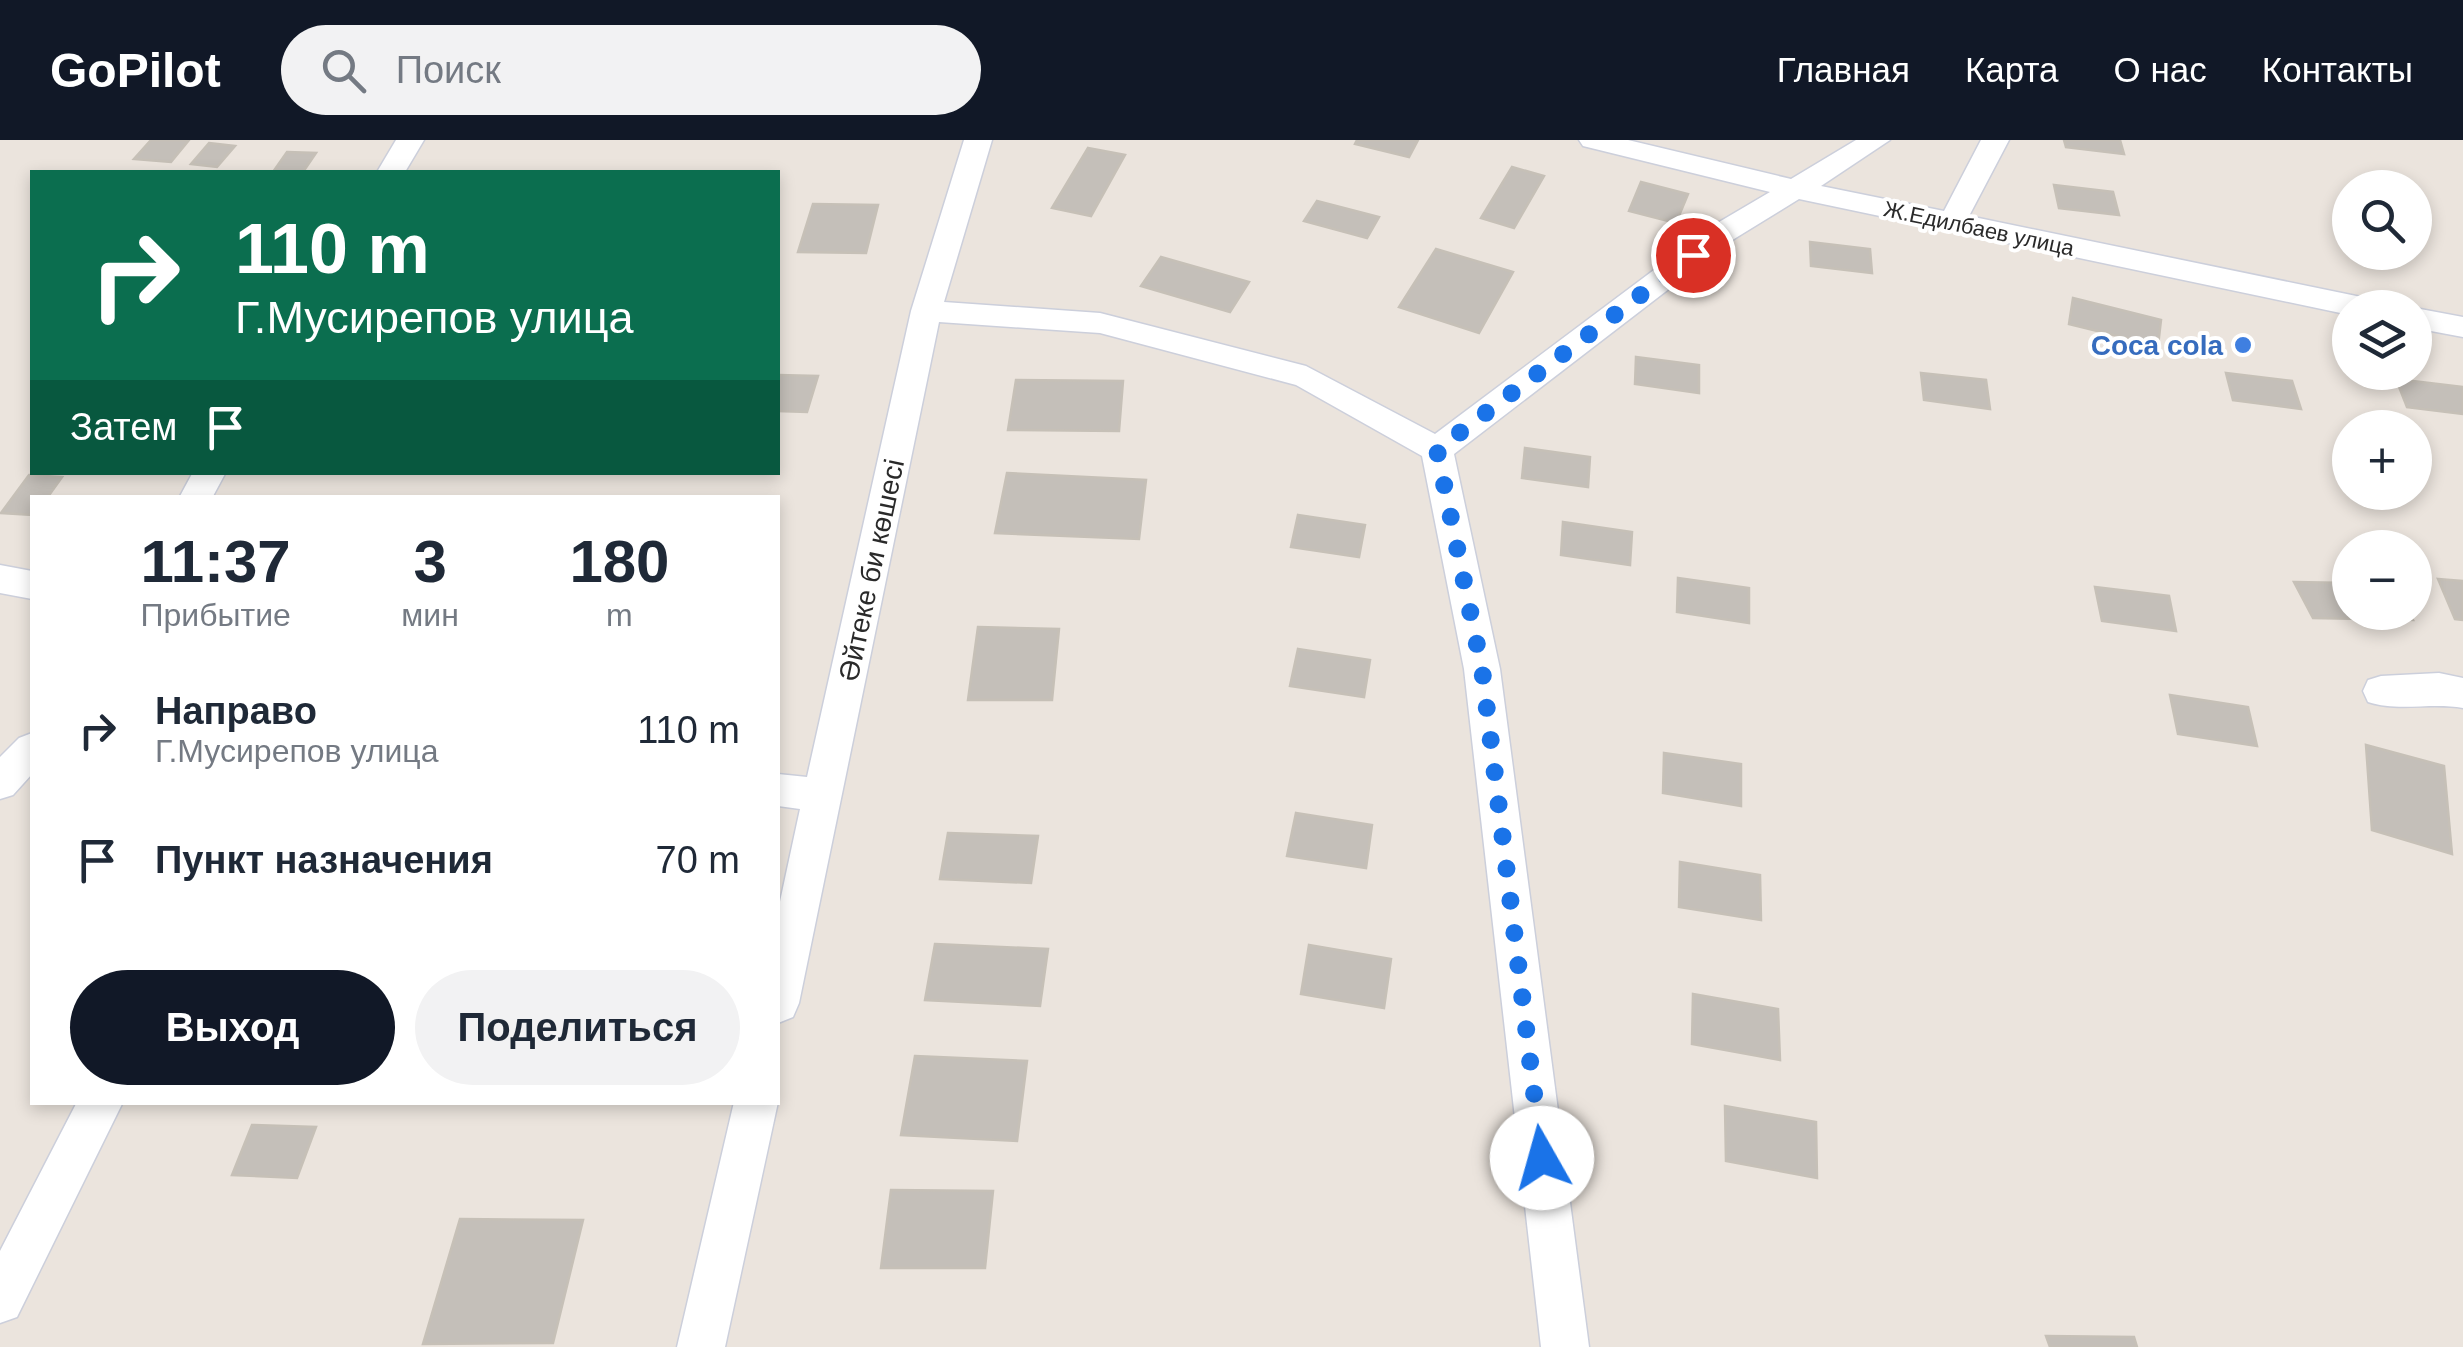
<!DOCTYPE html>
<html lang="ru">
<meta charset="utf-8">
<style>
:root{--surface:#fff;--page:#f2f2f3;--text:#1f2937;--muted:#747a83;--accent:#111827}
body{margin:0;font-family:Helvetica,sans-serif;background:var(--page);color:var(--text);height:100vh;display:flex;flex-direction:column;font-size:38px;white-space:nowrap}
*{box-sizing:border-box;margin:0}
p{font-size:32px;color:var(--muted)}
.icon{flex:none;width:55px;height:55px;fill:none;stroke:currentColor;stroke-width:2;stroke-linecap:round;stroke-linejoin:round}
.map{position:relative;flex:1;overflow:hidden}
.drawer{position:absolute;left:30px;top:355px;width:750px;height:610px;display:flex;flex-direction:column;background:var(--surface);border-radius:0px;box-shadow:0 5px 15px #0003}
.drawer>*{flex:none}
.banner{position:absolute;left:30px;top:30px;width:750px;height:305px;border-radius:0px;box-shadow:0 5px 15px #0003;background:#0b6e4f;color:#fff;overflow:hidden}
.tools{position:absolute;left:2332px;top:30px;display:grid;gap:20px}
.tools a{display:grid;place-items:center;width:100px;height:100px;border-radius:50%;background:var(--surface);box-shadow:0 5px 15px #0003;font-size:50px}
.pin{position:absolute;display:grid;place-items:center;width:85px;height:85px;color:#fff;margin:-42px;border:5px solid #fff;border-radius:50%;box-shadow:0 2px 10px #0007}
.me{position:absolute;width:110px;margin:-55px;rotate:353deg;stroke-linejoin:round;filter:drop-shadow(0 0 8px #0008)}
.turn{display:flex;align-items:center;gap:35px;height:210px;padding:0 40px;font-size:45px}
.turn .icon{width:130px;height:130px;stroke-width:2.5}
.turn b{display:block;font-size:70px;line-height:85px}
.then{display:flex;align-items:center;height:95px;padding:0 40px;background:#0003;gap:20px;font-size:38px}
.eta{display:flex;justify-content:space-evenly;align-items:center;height:170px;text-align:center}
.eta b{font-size:60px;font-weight:600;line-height:70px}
.cta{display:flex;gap:20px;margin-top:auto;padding:20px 40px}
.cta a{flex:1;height:115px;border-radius:60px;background:var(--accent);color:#fff;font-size:40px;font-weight:600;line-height:115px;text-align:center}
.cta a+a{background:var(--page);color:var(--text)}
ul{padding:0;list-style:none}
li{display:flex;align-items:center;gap:30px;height:130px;padding:0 40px}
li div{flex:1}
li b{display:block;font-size:38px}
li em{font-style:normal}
header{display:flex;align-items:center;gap:60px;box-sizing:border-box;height:140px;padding:0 50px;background:var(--accent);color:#fff}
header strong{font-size:48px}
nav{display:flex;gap:55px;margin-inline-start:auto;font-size:35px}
.search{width:700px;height:90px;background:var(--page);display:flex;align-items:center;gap:25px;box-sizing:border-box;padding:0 35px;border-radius:55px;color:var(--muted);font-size:38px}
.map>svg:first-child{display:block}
</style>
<header>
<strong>GoPilot</strong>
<div class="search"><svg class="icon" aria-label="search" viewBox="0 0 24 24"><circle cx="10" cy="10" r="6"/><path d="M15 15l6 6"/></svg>Поиск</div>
<nav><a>Главная</a><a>Карта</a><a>О нас</a><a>Контакты</a></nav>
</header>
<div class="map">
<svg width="2463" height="1207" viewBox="0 0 2463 1207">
<rect width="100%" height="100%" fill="#ebe4dd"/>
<path fill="#c4bfb9" stroke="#c6c0b7" stroke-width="2.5" d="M151,0H189L171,22L134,19Z
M1357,0H1418L1409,17L1355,4Z
M2064,0H2120L2124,14L2066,7Z
M209,3L235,6L217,27L191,24Z
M1088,8L1125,15L1091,76L1052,68Z
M287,12L316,13L303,32H273Z
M1512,27L1544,36L1514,88L1481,78Z
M1641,42L1688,54L1676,83L1629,71Z
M2054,45L2113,52L2119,75L2059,68Z
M1317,61L1379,77L1367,98L1304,81Z
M813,64L878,65L866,113L798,112Z
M1810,102L1870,109L1872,133L1811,126Z
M1436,109L1513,132L1479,193L1399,167Z
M1161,117L1249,142L1230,172L1141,146Z
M2073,158L2161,180L2158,206L2069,184Z
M1636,217L1699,225V253L1635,244Z
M1921,233L1986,240L1990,269L1924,260Z
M2226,233L2292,241L2301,269L2233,260Z
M778,235L818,236L807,272L778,271Z
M2396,239L2463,247V274L2407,267Z
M1016,240L1123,241L1119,291L1008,290Z
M1525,308L1590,317L1588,347L1522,338Z
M1007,333L1146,340L1139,399L995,393Z
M29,335L62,337L47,358H32V375L1,373Z
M1298,375L1365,385L1359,417L1291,407Z
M1563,382L1632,392L1630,425L1561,415Z
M1678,438L1749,448V483L1677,472Z
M2438,439L2463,441V480L2455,479Z
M2294,442L2350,443V472H2409L2413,480L2313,478Z
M2095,447L2169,456L2176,491L2102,481Z
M978,487L1059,489L1052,560H968Z
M1298,509L1370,520L1364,557L1290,546Z
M2170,555L2248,567L2257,606L2178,594Z
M2366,605L2444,626L2452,714L2372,690Z
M1664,613L1741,624V666L1663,653Z
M1296,673L1372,685L1366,728L1287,716Z
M948,693L1038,696L1031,743L940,739Z
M1680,722L1760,735L1761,780L1679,767Z
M935,804L1048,809L1040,866L925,860Z
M1309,805L1391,819L1384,868L1301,854Z
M1693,854L1778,869L1780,920L1692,904Z
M915,916L1027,921L1017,1001L901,995Z
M1725,966L1816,982L1817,1038L1726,1021Z
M252,985L316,987L297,1038L232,1035Z
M891,1050L993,1051L985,1128H881Z
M460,1079L583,1080L553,1203L423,1204Z
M2046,1196L2134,1197L2137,1207H2050Z"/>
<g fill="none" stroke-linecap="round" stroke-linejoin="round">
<g stroke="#cccfdb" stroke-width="3">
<path id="street" d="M396,0H424L405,32H377Z
M964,0H992L944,162L1100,173L1306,226L1435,294L1714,85L1770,52L1583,6L1579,0H1628L1791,39L1856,0H1890L1821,46L1944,71L1981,0H2009L1969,76L2366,158L2377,161L2381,168H2350V175L1799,59L1734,99L1454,314L1500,529L1589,1207H1541L1464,529L1422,316L1296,245L1100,193L939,182L799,863L793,877L778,883V771L800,669L778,666V634L807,637L911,171Z
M2415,168L2463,177V197L2415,188Z
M193,332H226L212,358H179Z
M0,425L32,431V459L0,453Z
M2439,533L2463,538V568C2432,562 2398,572 2368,562L2363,551L2368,540L2381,536Z
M32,593V634L13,655L0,659V617L19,598Z
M77,962H123L17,1177L0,1183V1111Z
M734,962H778L725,1207H677Z"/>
</g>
<use href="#street" fill="#fff" fill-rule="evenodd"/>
</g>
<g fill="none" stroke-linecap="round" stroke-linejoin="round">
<path stroke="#1a73e8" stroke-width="18" stroke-dasharray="0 32.4" d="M1542,1018L1482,529L1437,310L1693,115"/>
</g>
<circle fill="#3f7fe0" stroke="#fff" stroke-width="4" cx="2243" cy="205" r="10"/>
<g text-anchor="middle" stroke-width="8" stroke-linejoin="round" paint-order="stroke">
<g font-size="22" fill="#2a2a2a" stroke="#fff">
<text transform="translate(1979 88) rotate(12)" y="8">Ж.Едилбаев улица</text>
</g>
<g font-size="28" font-weight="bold" fill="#366cbe" stroke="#fff" text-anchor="end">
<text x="2223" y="215">Coca cola</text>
</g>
<g font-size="28" fill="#2a2a2a" stroke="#fff">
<text transform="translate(871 430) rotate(-78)" y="10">Әйтеке би көшесі</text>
</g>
</g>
</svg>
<div class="tools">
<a><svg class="icon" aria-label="search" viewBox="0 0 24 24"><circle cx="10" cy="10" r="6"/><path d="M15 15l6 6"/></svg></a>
<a><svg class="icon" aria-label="layers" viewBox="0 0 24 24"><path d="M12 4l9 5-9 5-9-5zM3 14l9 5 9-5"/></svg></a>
<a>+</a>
<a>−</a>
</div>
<div class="pin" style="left:1693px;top:115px;background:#d93025"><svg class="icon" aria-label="arrive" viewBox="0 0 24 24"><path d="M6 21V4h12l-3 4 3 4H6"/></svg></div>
<svg class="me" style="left:1542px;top:1018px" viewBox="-20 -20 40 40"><circle r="19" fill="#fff"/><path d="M0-13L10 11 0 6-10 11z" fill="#1a73e8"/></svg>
<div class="banner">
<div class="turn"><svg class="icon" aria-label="right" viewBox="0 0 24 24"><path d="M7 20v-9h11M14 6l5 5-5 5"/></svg><div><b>110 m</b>Г.Мусирепов улица</div></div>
<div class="then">Затем<svg class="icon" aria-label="arrive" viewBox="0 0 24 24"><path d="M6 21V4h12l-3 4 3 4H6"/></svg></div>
</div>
<section class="drawer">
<div class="eta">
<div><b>11:37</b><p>Прибытие</p></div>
<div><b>3</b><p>мин</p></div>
<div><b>180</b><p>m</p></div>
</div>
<ul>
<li><svg class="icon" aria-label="right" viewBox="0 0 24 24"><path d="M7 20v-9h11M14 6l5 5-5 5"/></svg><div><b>Направо</b><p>Г.Мусирепов улица</p></div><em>110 m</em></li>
<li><svg class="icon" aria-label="arrive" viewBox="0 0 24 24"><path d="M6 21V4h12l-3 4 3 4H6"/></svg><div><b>Пункт назначения</b></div><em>70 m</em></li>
</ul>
<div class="cta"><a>Выход</a><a>Поделиться</a></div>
</section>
</div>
